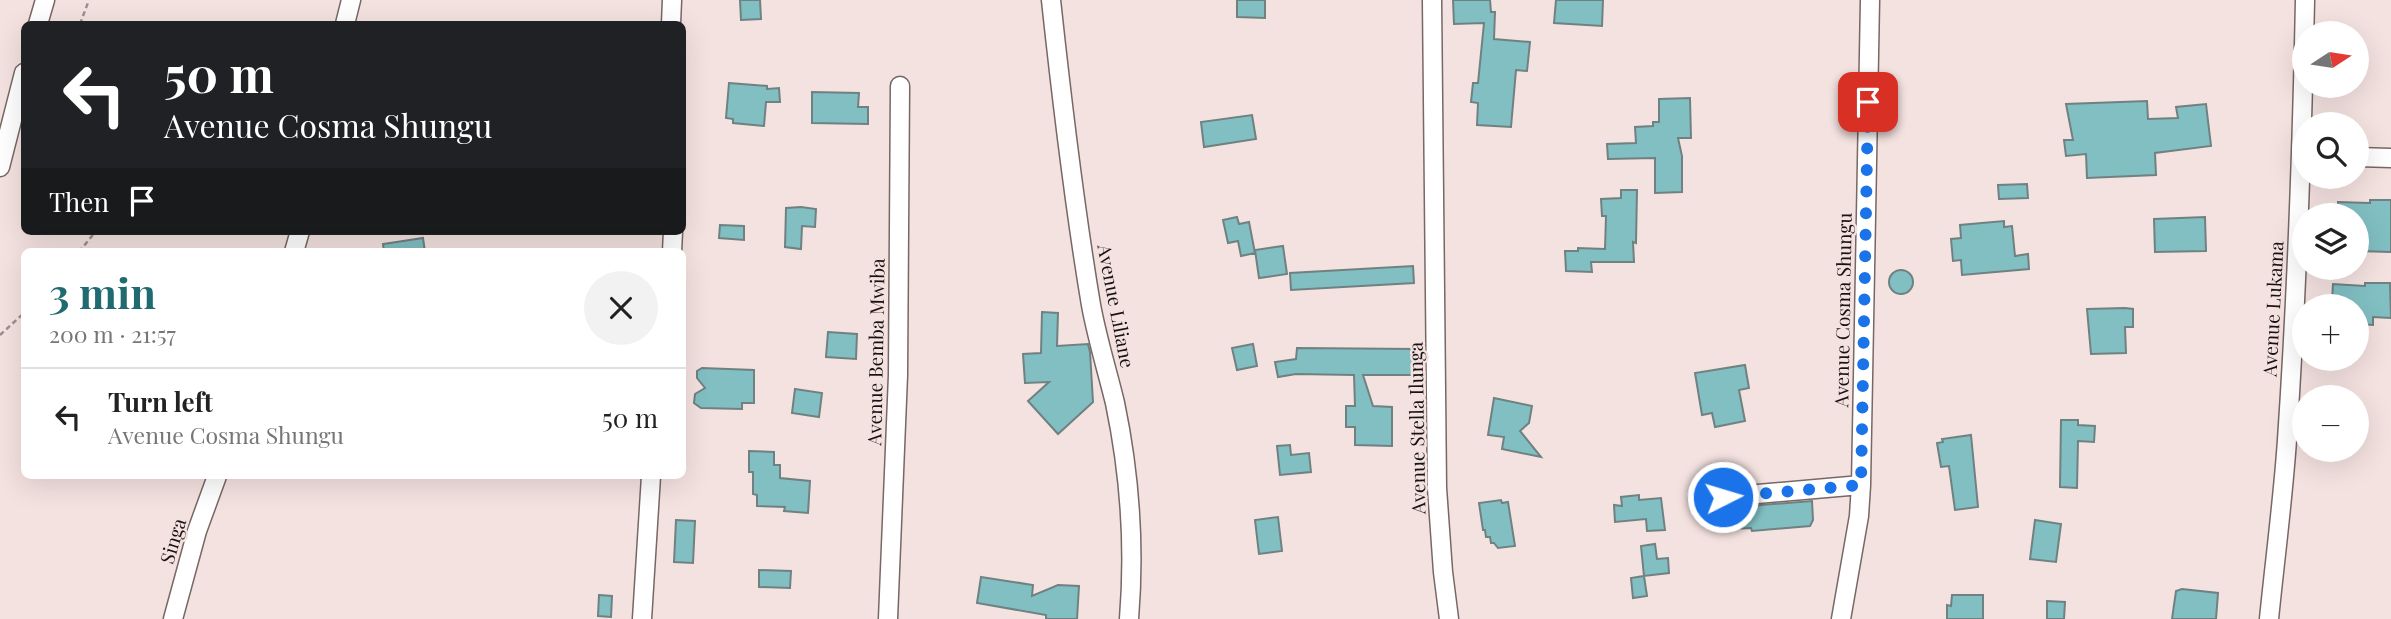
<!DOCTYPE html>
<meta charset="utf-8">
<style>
:root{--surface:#fff;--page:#f2f2f2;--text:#222;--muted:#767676;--line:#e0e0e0;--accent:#1f6b70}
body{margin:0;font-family:"Playfair Display",serif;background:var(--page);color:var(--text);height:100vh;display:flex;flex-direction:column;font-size:26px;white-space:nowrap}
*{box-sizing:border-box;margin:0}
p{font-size:23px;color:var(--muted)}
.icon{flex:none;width:38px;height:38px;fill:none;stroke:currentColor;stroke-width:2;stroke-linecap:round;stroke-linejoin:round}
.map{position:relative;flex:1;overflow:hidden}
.details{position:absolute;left:21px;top:248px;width:665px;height:231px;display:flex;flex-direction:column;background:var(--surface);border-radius:10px;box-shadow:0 7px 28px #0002}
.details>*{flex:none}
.banner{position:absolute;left:21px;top:21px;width:665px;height:214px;border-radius:10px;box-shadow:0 7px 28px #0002;background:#202124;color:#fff;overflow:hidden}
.needle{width:46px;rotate:78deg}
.fabs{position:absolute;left:2292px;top:21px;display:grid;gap:14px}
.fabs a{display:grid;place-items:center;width:77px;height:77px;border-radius:50%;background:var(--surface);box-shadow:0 7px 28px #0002;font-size:35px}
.pin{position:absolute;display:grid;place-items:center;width:60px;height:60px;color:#fff;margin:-30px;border-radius:14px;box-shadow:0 4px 10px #0006}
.me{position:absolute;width:77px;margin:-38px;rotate:85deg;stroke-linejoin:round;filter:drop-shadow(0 0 5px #0008)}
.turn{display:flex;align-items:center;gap:24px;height:147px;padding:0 28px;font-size:32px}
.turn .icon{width:91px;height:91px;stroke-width:2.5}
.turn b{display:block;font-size:49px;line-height:60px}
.then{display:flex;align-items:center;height:66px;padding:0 28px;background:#0003;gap:14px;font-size:26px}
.round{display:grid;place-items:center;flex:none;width:74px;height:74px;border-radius:37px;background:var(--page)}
.headline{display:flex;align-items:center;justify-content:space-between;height:119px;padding:0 28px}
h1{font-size:42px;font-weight:700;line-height:52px;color:var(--accent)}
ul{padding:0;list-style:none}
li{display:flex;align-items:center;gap:21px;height:98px;padding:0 28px;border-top:2px solid var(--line)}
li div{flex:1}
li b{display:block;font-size:26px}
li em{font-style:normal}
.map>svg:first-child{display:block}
</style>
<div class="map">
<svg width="2391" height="619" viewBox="0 0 2391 619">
<rect width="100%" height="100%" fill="#f4e2e0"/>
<path fill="#81bfc3" stroke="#708182" stroke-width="2" d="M740,0H760L761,19L741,20Z
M1237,0H1265V18L1237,17Z
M1453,0H1490L1491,12H1495L1494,39L1530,42L1527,71L1516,70L1511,127L1477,125L1478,103L1471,102L1473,83H1478L1484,23L1454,24Z
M1556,0H1603L1602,26L1554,23Z
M729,83L767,86V89L779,88L780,102H766L764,126L733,123V119L726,118Z
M812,92L859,93L858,107H868V124L812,123Z
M1690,98L1691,138H1678L1682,156V192L1655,193V158L1608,159L1607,144L1636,143L1635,127L1653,126V122H1659V99Z
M2147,101L2148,119L2178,118L2176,107L2206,104L2211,146L2155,153L2156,175L2087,178L2086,154L2066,156L2064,140H2073L2066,104Z
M1252,115L1256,139L1204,147L1201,122Z
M2027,184L2028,198L1999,199L1998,185Z
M1621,190H1637L1636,243L1633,242L1634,262H1591L1592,272L1566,271L1565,251H1578V248L1605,249L1606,216H1602L1601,199L1621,198Z
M2370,200H2391V252L2357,251V215H2338V202L2370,203Z
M801,207L816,209L815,227L802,226L801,249L785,247L786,208Z
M1237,217L1239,224L1249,222L1255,253L1241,256L1238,241L1228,243L1223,220Z
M2205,217L2206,251L2155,252L2154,219Z
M2004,221V227L2012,226L2015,256L2028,254L2029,269L1962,275L1961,260L1953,261L1951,239L1961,238L1960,225Z
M720,225L744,226V240L719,238Z
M423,238L425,252H384L383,244Z
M1283,246L1287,274L1259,278L1255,250Z
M1413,266L1414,283L1291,290L1290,273Z
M1889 282a12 12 0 1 1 24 0a12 12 0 1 1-24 0Z
M2365,283H2390L2391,318L2373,317V325L2357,324V306H2340V301L2332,300L2333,284L2365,286Z
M2125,308L2133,309V327H2125L2126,353L2091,354L2087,309Z
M1042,312L1058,313L1057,346L1088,344L1090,352L1093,402L1058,434L1028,401L1049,382L1025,383L1023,354L1041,353Z
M828,332L857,334L856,359L826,357Z
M1253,344L1257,366L1237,370L1232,348Z
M1297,348L1417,349V375H1363L1373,406L1392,407V446L1355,445V427H1346V406H1355L1354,375L1296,374L1278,377L1275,362L1296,359Z
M1745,365L1749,388L1739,390L1745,421L1715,427L1712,413L1702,415L1695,373Z
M702,368L754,370V403H742V409L701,408L694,403L695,394L705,388L697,378V371Z
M795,389L822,393L819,417L792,413Z
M1494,398L1532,406L1529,423L1520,431L1541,457L1502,449L1504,437L1488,435Z
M2061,420H2078V425L2095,426L2094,442L2078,441L2077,488L2060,487Z
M1971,435L1978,507L1955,510L1949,466L1941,467L1937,443L1943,442L1942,439Z
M1290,445L1291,455L1309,453L1311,472L1280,475L1277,446Z
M749,451L774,452V465H780V478L810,481L808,513L784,511L785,507L757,506V495L753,494V472H749Z
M1639,495V500L1661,498L1665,530L1647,531L1646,519L1615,522L1614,505L1622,506L1621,497Z
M1501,500L1502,503L1508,502L1515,546L1498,548L1494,543H1491L1490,537H1486L1485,530H1483L1479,503Z
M1812,501L1813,520L1810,526L1752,531L1751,528L1733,529V525L1725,526L1724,508Z
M1278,517L1282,551L1259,554L1255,520Z
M676,520L695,521L693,563L674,562Z
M2035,520L2061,524L2056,562L2030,559Z
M1655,544L1657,559L1668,558L1669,573L1644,576L1641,546Z
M759,570L791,571L790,588L759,587Z
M1644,576L1647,596L1633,598L1631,578Z
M981,577L1033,585L1032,596L1058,585L1079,586L1077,619H1046V615L977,603Z
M2182,589L2218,593L2216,619H2172L2176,591Z
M599,595L612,596L611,617L598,616Z
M1952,595H1983V619H1947V605L1951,606Z
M2047,601L2065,602L2064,619H2047Z"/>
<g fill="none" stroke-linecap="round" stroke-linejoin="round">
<g stroke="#776765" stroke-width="21">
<path id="street" d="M1051,0C1062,102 1074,204 1091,305C1097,338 1107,370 1115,403C1130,475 1135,546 1129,619
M1432,0L1437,488L1443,572L1449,619
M38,24L45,0
M345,24L351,0
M671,24L672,0
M2357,157L2391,158
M0,167L24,73
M294,252L300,231
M672,252L673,231
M1723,497L1861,485
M173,619L197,531L217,476
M642,619L651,476
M888,619L898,375L900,86
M1841,619L1859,516L1861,485L1870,0
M2269,619C2275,559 2283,499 2287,440C2297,293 2302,147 2305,0"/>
</g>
<path stroke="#9c8f8e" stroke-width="2.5" stroke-dasharray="5 3.5" stroke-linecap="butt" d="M80,24L89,0
M79,252L96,231
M0,335L24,313"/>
<use href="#street" stroke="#fff" stroke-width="18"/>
</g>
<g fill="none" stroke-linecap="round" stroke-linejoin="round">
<path stroke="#1a73e8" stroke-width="12" stroke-dasharray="0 21.6" d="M1723,497L1861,485L1868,102"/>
</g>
<g text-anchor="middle" stroke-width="5" stroke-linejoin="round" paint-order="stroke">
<g font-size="19" fill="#181212" stroke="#f4e2e0">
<text transform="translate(1116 306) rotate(79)" y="7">Avenue Liliane</text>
<text transform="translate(2273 309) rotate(-87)" y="7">Avenue Lukama</text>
<text transform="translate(1843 310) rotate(-89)" y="7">Avenue Cosma Shungu</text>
<text transform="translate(876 352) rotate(-89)" y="7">Avenue Bemba Mwiba</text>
<text transform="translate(1417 428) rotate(-91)" y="7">Avenue Stella Ilunga</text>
<text transform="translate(173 541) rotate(-73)" y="7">Singa</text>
</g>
</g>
</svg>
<div class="fabs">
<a><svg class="needle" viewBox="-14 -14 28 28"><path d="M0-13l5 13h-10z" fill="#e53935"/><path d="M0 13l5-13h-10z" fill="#767676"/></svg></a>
<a><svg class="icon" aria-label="search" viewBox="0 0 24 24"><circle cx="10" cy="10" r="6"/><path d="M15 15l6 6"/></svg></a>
<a><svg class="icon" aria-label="layers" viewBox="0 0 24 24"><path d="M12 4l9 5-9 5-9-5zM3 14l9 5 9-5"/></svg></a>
<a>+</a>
<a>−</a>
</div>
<div class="pin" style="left:1868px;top:102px;background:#d93025"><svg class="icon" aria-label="arrive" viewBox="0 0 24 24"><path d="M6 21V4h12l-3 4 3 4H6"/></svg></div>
<svg class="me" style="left:1723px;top:497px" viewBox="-20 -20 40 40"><circle r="17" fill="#1a73e8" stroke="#fff" stroke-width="3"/><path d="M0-11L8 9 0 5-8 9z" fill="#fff"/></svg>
<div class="banner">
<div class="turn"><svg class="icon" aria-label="left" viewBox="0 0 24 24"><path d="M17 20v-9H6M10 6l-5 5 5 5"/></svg><div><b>50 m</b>Avenue Cosma Shungu</div></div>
<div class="then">Then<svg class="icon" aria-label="arrive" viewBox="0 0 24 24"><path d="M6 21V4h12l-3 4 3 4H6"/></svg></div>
</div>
<section class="details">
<div class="headline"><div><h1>3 min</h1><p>200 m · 21:57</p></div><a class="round"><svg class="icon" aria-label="close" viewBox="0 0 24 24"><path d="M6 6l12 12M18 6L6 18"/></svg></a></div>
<ul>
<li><svg class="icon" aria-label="left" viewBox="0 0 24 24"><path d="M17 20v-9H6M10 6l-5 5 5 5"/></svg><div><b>Turn left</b><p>Avenue Cosma Shungu</p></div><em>50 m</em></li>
</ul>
</section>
</div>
